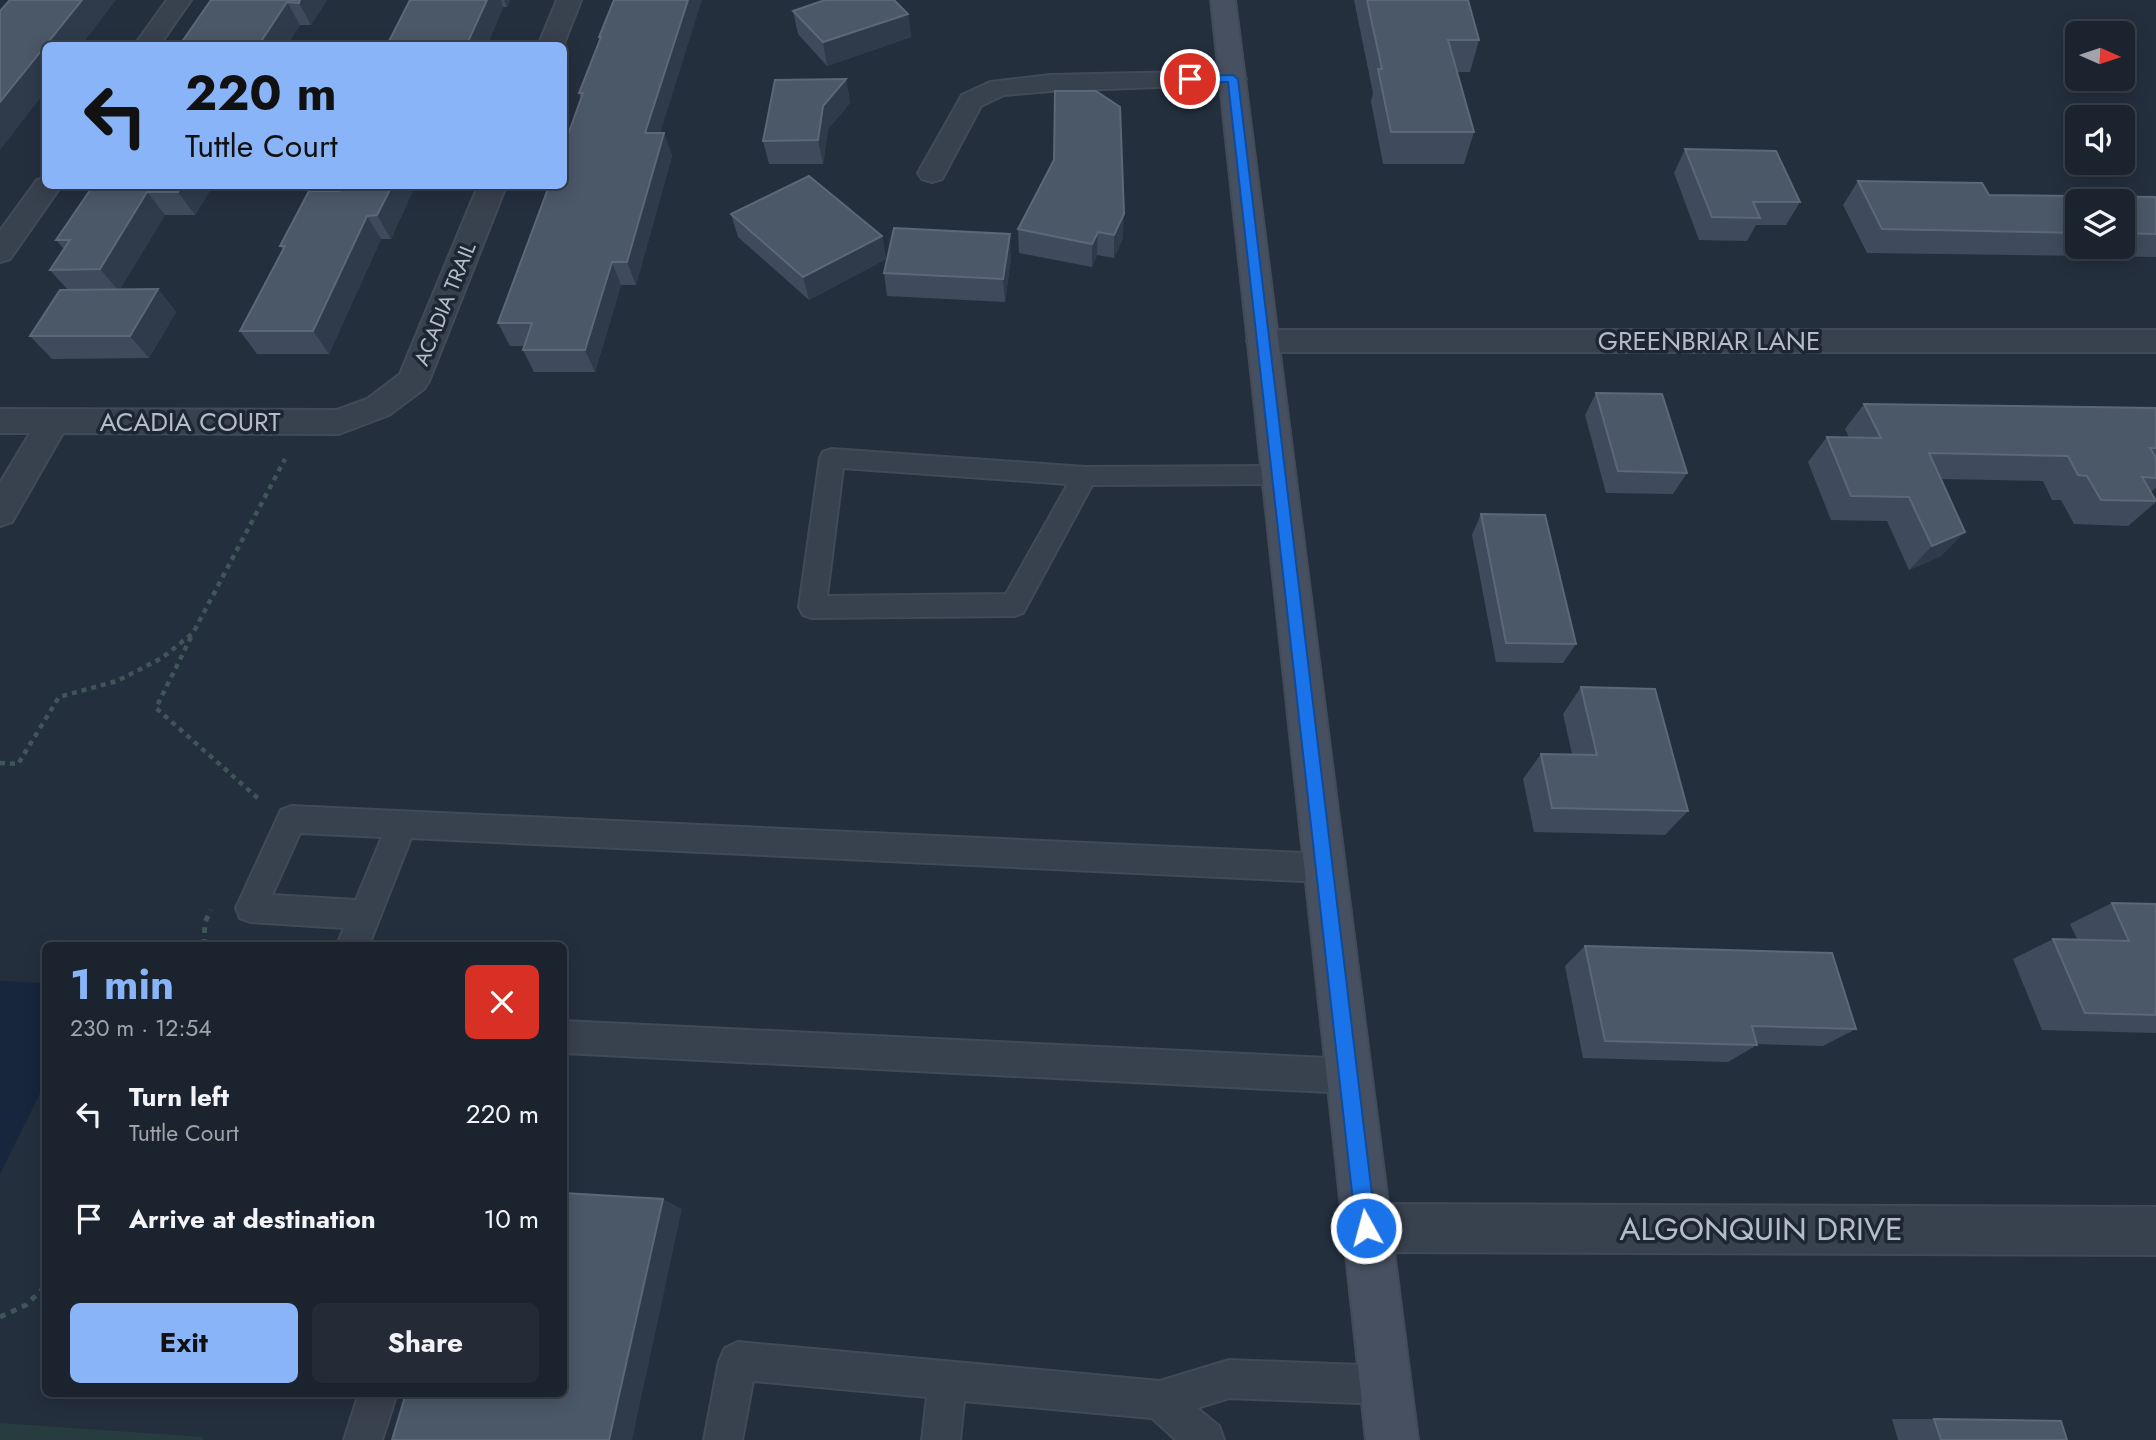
<!DOCTYPE html>
<meta charset="utf-8">
<style>
:root{--surface:#1b232e;--page:#242b36;--text:#f1f3f6;--muted:#a0a4aa;--line:#39404a;--accent:#8ab4f8}
body{margin:0;font-family:Jost,sans-serif;background:var(--page);color:var(--text);height:100vh;display:flex;flex-direction:column;font-size:26px;white-space:nowrap}
*{box-sizing:border-box;margin:0}
p{font-size:23px;color:var(--muted)}
.icon{flex:none;width:38px;height:38px;fill:none;stroke:currentColor;stroke-width:2;stroke-linecap:round;stroke-linejoin:round}
.map{position:relative;flex:1;overflow:hidden}
.sheet{position:absolute;left:42px;top:942px;width:525px;height:455px;display:flex;flex-direction:column;background:var(--surface);border-radius:10px;box-shadow:0 4px 18px #0003,0 0 0 2px var(--line)}
.sheet>*{flex:none}
.top-card{position:absolute;left:42px;top:42px;width:525px;height:147px;border-radius:10px;box-shadow:0 4px 18px #0003,0 0 0 2px var(--line);background:#8ab4f8;color:#111;overflow:hidden}
.needle{width:46px;rotate:93deg}
.tools{position:absolute;left:2065px;top:21px;display:grid;gap:14px}
.tools a{display:grid;place-items:center;width:70px;height:70px;border-radius:10px;background:var(--surface);box-shadow:0 4px 18px #0003,0 0 0 2px var(--line);font-size:35px}
.pin{position:absolute;display:grid;place-items:center;width:60px;height:60px;color:#fff;margin:-30px;border:4px solid #fff;border-radius:50%;box-shadow:0 2px 7px #0007}
.me{position:absolute;width:77px;margin:-38px;rotate:353deg;stroke-linejoin:round;filter:drop-shadow(0 0 5px #0008)}
.turn{display:flex;align-items:center;gap:24px;height:147px;padding:0 28px;font-size:32px}
.turn .icon{width:91px;height:91px;stroke-width:2.5}
.turn b{display:block;font-size:49px;line-height:60px}
.round{display:grid;place-items:center;flex:none;width:74px;height:74px;border-radius:10px;background:var(--page)}
.head{display:flex;align-items:center;justify-content:space-between;height:119px;padding:0 28px}
h1{font-size:42px;font-weight:700;line-height:52px;color:var(--accent)}
.button{display:flex;gap:14px;margin-top:auto;padding:14px 28px}
.button a{flex:1;height:80px;border-radius:10px;background:var(--accent);color:#111;font-size:28px;font-weight:700;line-height:80px;text-align:center}
.button a+a{background:var(--page);color:var(--text)}
ul{padding:0;list-style:none}
li{display:flex;align-items:center;gap:21px;height:105px;padding:0 28px}
li div{flex:1}
li b{display:block;font-size:26px}
li em{font-style:normal}
.map>svg:first-child{display:block}
</style>
<div class="map">
<svg width="2156" height="1440" viewBox="0 0 2156 1440">
<rect width="100%" height="100%" fill="#242f3e"/>
<path fill="#263c3f" d="M0,1423L203,1437L202,1440H0Z"/>
<path fill="#17263c" d="M0,981L46,983L45,1083L0,1174Z"/>
<g fill="none" stroke-linecap="round" stroke-linejoin="round">
<g stroke="#414a57" stroke-width="4">
<path id="lane" d="M832,449L1085,467L1278,466L1287,469L1290,475L1287,481L1278,484L1092,485L1023,613L1014,616L812,618L803,615L799,607L820,458L823,452ZM843,468L1068,484L1006,594L827,596Z
M291,806L1324,854L1335,858L1339,868L1335,878L1324,882L411,838L369,945H337L344,928L251,922L240,918L236,908L281,810ZM300,833L382,837L356,900L272,895Z
M564,1021L1348,1059L1360,1064L1365,1076L1360,1088L1348,1093L564,1053Z
M738,1342L1160,1381L1229,1360L1385,1366L1398,1372L1404,1385L1398,1398L1385,1404L1229,1398L1197,1408L1219,1426L1224,1440H1176L1152,1418L964,1401L960,1440H922L927,1397L753,1381L742,1440H704L719,1361L725,1348Z
M359,1393H397L382,1440H344Z"/>
</g>
<g stroke="#414a57" stroke-width="4">
<path id="street" d="M167,0H191L159,46H134Z
M557,0H581L563,46H538Z
M1233,71L1242,74L1246,79L1242,84L1050,91L1004,95L981,106L942,179L932,182L922,179L918,173L962,95L990,82L1050,75Z
M46,178V186H61L10,259L0,262V231L37,180Z
M478,186H506L429,381L424,389L389,415L339,434L63,433L12,522L0,526V483L30,433H0V409L337,410L367,399L400,374Z
M1263,330H2156V352H1263L1252,349L1247,341L1252,333Z
M1366,1204L2156,1207V1255L1366,1252L1349,1245L1342,1228L1349,1211Z"/>
</g>
<g stroke="#414a57" stroke-width="4">
<path id="secondary" d="M1211,0H1235L1418,1440H1366Z"/>
</g>
<path stroke="#3f5557" stroke-width="4.5" stroke-dasharray="5 5" stroke-linecap="butt" d="M191,637L156,708L260,800
M0,763L18,764L59,697L117,681L162,658L193,633L285,459"/>
<path stroke="#3f5557" stroke-width="5" stroke-dasharray="6 6" stroke-linecap="butt" d="M204,945L205,922L211,910
M0,1317L26,1305L46,1286"/>
<use href="#lane" fill="#38414e" fill-rule="evenodd"/>
<use href="#street" fill="#38414e" fill-rule="evenodd"/>
<use href="#secondary" fill="#465061" fill-rule="evenodd"/>
</g>
<path fill="#3f4b5c" fill-rule="evenodd" d="M211,0H327L311,25H300L286,46H179Z
M410,0H510L507,7H503L487,46H388L387,45Z
M614,0L660,133H664L672,156L636,285H621L595,372H534L523,350L524,346H510L498,323L581,99L579,93L600,40L599,37Z
M1354,0H1468L1479,40L1470,72H1457L1474,132L1464,164H1383L1371,101L1373,93Z
M793,11L908,14L911,37L827,66L798,34Z
M846,79L850,103L828,129L823,164H769L763,141Z
M1685,149L1800,202L1786,225H1756L1747,241L1699,240L1674,173Z
M1054,160L1123,238L1114,258L1097,255L1092,267L1019,253L1018,229Z
M1858,181L1989,195L2156,198V257L1867,253L1843,205ZM2077,201H2123V247H2077Z
M93,186H213L195,215H165L120,289H158L176,312L149,358L52,359L30,336L68,290L50,270L64,249L56,240Z
M343,186H415L391,239H381L329,354H257L240,331L283,250L280,246L340,191Z
M731,214L882,236L886,259L809,300L738,237Z
M1011,257L1005,302L887,296L884,273Z
M1596,393L1687,473L1673,494L1606,493L1585,415Z
M1864,404L2156,408V488L2151,492L2156,502L2128,526L2074,524L2061,500H2052L2043,481L1940,479L1941,556L1909,570L1887,521L1831,520L1808,462L1827,437L1849,438L1845,429Z
M1481,514L1576,644L1563,663L1496,662L1472,535Z
M1581,687L1688,811L1665,835L1534,832L1523,779L1541,754H1572L1563,714Z
M2112,903L2156,904V1033L2042,1030L2013,959L2053,939H2077L2070,924Z
M1585,946L1856,1029L1823,1046L1757,1044V1045L1728,1062L1583,1058L1565,966Z
M1892,1419H1934L2067,1440H1898Z"/>
<path fill="#2f3b4b" d="M82,0H116L81,46H46V91L0,150V102Z
M300,0H327L311,25L299,3Z
M487,0H501L503,7L487,46H466Z
M504,0H510L507,7Z
M688,0H702L653,156L645,133Z
M287,2L300,25L286,46H258Z
M908,14L911,37L827,66L823,42Z
M846,79L850,103L828,129L823,164L818,140L823,106Z
M664,133L672,156L636,285L627,262Z
M182,186H213L195,215L178,192Z
M392,186H415L391,239L377,215Z
M147,192L165,215L119,291L100,269Z
M1124,214L1123,238L1114,258V235Z
M367,216L381,239L329,354L313,331Z
M1098,232L1097,255L1092,267V244Z
M1010,234L1011,257L1005,302L1003,279Z
M882,236L886,259L809,300L803,277Z
M612,262L621,285L595,372L585,350Z
M158,289L176,312L149,358L130,336Z
M1965,532L1941,556L1909,570L1932,546Z
M663,1199L682,1209L632,1440H609Z"/>
<path fill="#4b5868" stroke="#5c6777" stroke-width="2" d="M10,0H82L0,102V11Z
M211,0H300L299,3L287,2L258,46H179Z
M410,0H487L466,46H391L392,44L387,45Z
M614,0H688L645,133H664L627,262H612L585,350H523L532,323H498L549,186H564V146L583,93H579L601,37H599Z
M825,0H894L908,14L823,42L793,11Z
M1367,0H1468L1479,40H1448L1474,132H1391L1378,69H1382Z
M846,79L823,106L818,140L763,141L775,80Z
M1055,91H1096L1120,107L1124,214L1114,235L1098,232L1092,244L1018,229L1054,160Z
M1685,149L1776,151L1800,202H1753L1760,218L1712,217Z
M809,176L882,236L803,277L731,214Z
M1858,181L1982,183L1989,195L2155,197L2156,198V234L2123,233V201H2077V233L1882,229Z
M93,186H182L178,192H147L100,269L50,270L70,240H56Z
M343,186H392L377,215L367,216L313,331H240L285,246H280L309,191H340Z
M894,228L1010,234L1003,279L884,273Z
M158,289L130,336H30L60,290Z
M1596,393L1662,394L1687,473L1618,471Z
M1864,404L2156,408V448H2150L2156,458V478L2142,477L2156,501L2101,500L2087,476L2078,475L2068,456L1929,453L1965,532L1932,546L1909,497L1851,496L1827,437L1881,438Z
M1481,514L1545,515L1576,644L1506,643Z
M1581,687L1655,689L1688,811L1552,808L1541,754L1597,755Z
M2112,903L2156,904V1015L2085,1013L2053,939L2129,941Z
M1585,946L1832,953L1856,1029L1752,1026L1757,1045L1605,1041Z
M564,1193L663,1199L609,1440H392L406,1393H564Z
M1934,1419L2061,1421L2067,1440H1941Z"/>
<path fill="#1a73e8" stroke="#114b97" stroke-width="2" d="M1233,75L1238,79L1376,1228L1373,1235L1366,1238L1359,1235L1356,1228L1228,82L1190,83L1185,79L1190,76Z"/>
<g text-anchor="middle" stroke-width="7" stroke-linejoin="round" paint-order="stroke">
<g font-size="21" fill="#b4bcc9" stroke="#1d2633">
<text transform="translate(445 304) rotate(-68)" y="7">ACADIA TRAIL</text>
</g>
<g font-size="26" fill="#b4bcc9" stroke="#1d2633">
<text x="1709" y="350">GREENBRIAR LANE</text>
<text x="190" y="431">ACADIA COURT</text>
</g>
<g font-size="32" fill="#b4bcc9" stroke="#1d2633">
<text x="1761" y="1240">ALGONQUIN DRIVE</text>
</g>
</g>
</svg>
<div class="tools">
<a><svg class="needle" viewBox="-14 -14 28 28"><path d="M0-13l5 13h-10z" fill="#e53935"/><path d="M0 13l5-13h-10z" fill="#a0a4aa"/></svg></a>
<a><svg class="icon" aria-label="sound" viewBox="0 0 24 24"><path d="M4 9h4l5-4v14l-5-4H4zM17 9q2 3 0 6"/></svg></a>
<a><svg class="icon" aria-label="layers" viewBox="0 0 24 24"><path d="M12 4l9 5-9 5-9-5zM3 14l9 5 9-5"/></svg></a>
</div>
<div class="pin" style="left:1190px;top:79px;background:#d93025"><svg class="icon" aria-label="arrive" viewBox="0 0 24 24"><path d="M6 21V4h12l-3 4 3 4H6"/></svg></div>
<svg class="me" style="left:1366px;top:1228px" viewBox="-20 -20 40 40"><circle r="17" fill="#1a73e8" stroke="#fff" stroke-width="3"/><path d="M0-11L8 9 0 5-8 9z" fill="#fff"/></svg>
<div class="top-card">
<div class="turn"><svg class="icon" aria-label="left" viewBox="0 0 24 24"><path d="M17 20v-9H6M10 6l-5 5 5 5"/></svg><div><b>220 m</b>Tuttle Court</div></div>
</div>
<section class="sheet">
<div class="head"><div><h1>1 min</h1><p>230 m · 12:54</p></div><a class="round" style="background:#d93025;color:#fff"><svg class="icon" aria-label="close" viewBox="0 0 24 24"><path d="M6 6l12 12M18 6L6 18"/></svg></a></div>
<ul>
<li><svg class="icon" aria-label="left" viewBox="0 0 24 24"><path d="M17 20v-9H6M10 6l-5 5 5 5"/></svg><div><b>Turn left</b><p>Tuttle Court</p></div><em>220 m</em></li>
<li><svg class="icon" aria-label="arrive" viewBox="0 0 24 24"><path d="M6 21V4h12l-3 4 3 4H6"/></svg><div><b>Arrive at destination</b></div><em>10 m</em></li>
</ul>
<div class="button"><a>Exit</a><a>Share</a></div>
</section>
</div>
